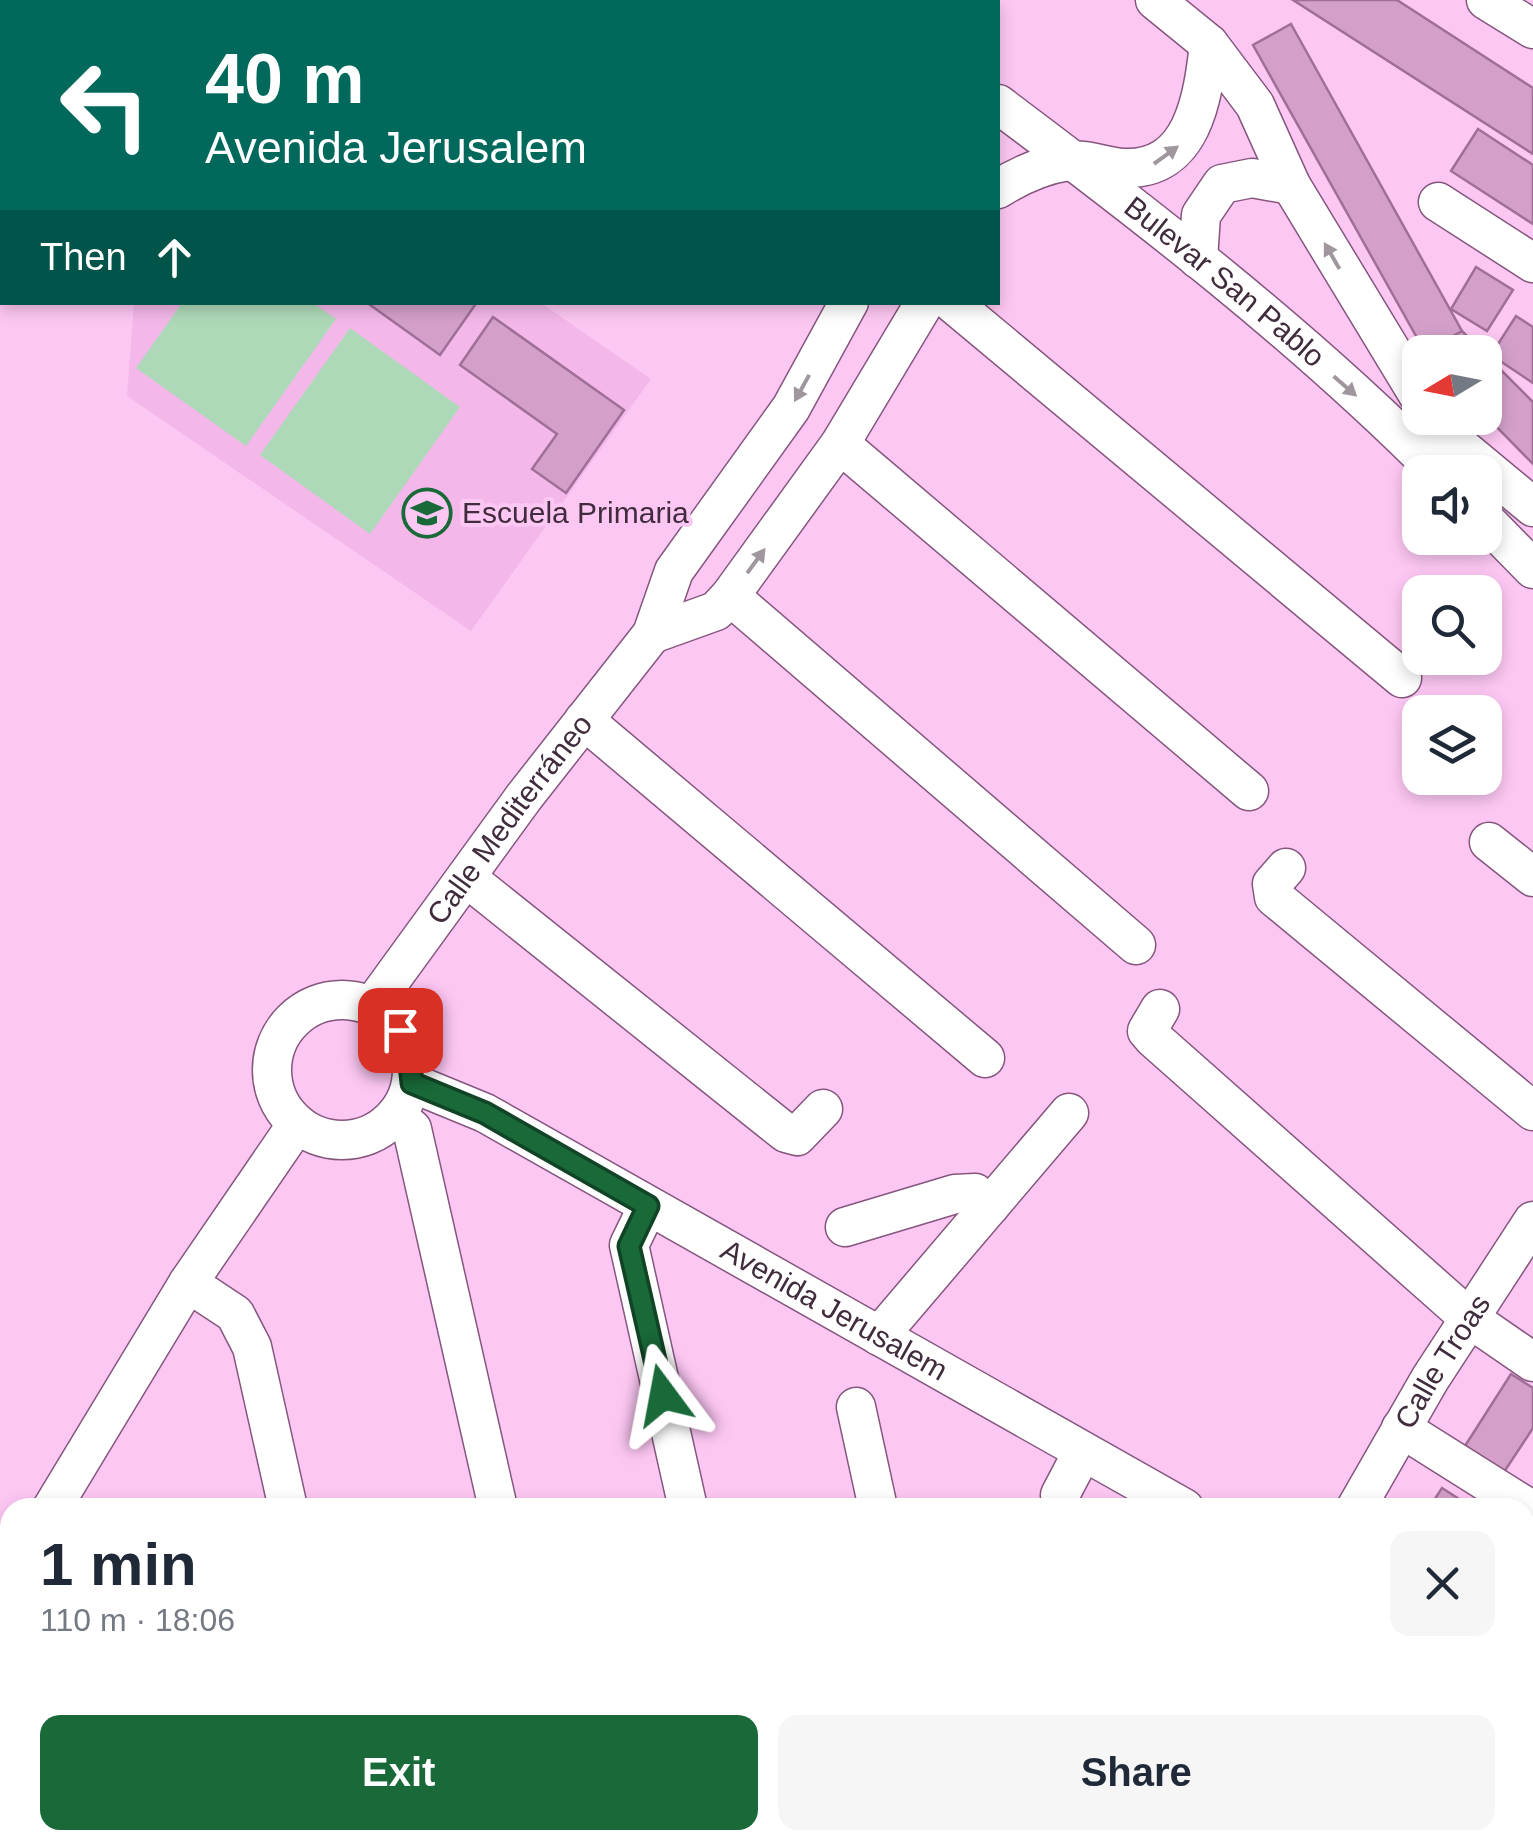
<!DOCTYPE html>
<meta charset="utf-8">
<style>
:root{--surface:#fff;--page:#f6f6f7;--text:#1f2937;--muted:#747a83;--accent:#196939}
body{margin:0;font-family:Helvetica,sans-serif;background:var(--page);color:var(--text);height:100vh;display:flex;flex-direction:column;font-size:38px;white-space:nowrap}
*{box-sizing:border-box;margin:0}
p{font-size:32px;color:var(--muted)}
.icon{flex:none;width:55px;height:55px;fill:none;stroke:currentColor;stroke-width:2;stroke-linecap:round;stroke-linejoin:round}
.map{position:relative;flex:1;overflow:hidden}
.sheet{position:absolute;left:0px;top:1498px;width:1535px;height:352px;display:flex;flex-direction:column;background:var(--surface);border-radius:30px 30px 0 0;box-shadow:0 5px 15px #0003}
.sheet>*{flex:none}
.top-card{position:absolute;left:0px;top:0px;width:1000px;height:305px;box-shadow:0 5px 15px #0003;background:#00695c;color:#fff;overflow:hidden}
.needle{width:65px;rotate:260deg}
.tools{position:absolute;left:1402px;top:335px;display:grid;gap:20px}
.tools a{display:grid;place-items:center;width:100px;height:100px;border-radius:20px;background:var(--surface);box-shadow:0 5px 15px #0003;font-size:50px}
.pin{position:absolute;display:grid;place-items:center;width:85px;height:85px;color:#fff;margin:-42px;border-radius:20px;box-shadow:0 5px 15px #0006}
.me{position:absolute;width:110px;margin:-55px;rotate:347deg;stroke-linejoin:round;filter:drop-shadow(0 0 8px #0008)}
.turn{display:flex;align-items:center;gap:35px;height:210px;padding:0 40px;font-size:45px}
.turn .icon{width:130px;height:130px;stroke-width:2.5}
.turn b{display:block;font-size:70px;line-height:85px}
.then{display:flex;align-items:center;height:95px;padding:0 40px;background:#0003;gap:20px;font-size:38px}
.round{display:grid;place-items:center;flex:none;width:105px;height:105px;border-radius:20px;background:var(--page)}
.overview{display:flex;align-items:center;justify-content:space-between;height:170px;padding:0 40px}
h1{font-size:60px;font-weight:700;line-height:75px}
.primary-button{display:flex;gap:20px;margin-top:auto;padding:20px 40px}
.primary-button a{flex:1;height:115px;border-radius:20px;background:var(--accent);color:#fff;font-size:40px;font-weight:700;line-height:115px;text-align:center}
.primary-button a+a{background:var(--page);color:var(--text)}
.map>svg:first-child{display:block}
</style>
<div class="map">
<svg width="1533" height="1848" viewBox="0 0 1533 1848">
<rect width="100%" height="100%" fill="#fdc7f4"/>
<path fill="#f3b8e9" d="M0,0H642L646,2H2V104Z
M134,302L541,303L651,379L471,631L127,396Z"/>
<path fill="#aed9b8" d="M182,303H313L336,319L246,446L136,368Z
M350,328L460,407L370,534L260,455Z"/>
<path fill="#d4a0cb" stroke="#a06f98" stroke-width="2.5" d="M1293,0H1397L1533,88V154Z
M1291,24L1462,331L1425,352L1253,45Z
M1478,129L1533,165V224L1451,171Z
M1476,267L1513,290L1487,331L1451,309Z
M366,302H471L475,305L440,355Z
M1516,316L1533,327V383L1491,355Z
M493,317L624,410L566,493L532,469L557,434L460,365Z
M1462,331L1483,352H1425Z
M1485,354L1533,402V464L1485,415Z
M1511,1374L1533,1388V1428L1504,1472L1465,1446Z
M1442,1488L1473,1508H1429Z
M1525,1591L1533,1594V1654L1525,1650Z
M1525,1797L1533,1798V1848H1503V1840H1525Z
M1431,1840H1479L1478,1848H1431Z"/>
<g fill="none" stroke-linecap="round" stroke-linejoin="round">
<g stroke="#85567e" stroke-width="41">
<g id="minor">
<path d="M861,0L865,2"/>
<path d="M1155,0L1209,44L1255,105L1291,185L1420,398"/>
<path d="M1486,0L1533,29"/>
<path d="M921,2V0"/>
<path id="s1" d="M998,104C1150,218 1304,337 1438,472"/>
<path d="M998,189C1020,175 1042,165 1069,161C1086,158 1105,167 1123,168C1193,171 1203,98 1209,44"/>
<path d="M1438,202L1533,263"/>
<path d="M1198,259L1201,215L1222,184L1252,178L1291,185"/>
<path d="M951,302L1402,678"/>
<path d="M1433,418L1444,433L1533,507"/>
<path d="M840,444L1249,791"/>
<path d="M1485,520L1533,569"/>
<path d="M730,596L1136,945"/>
<path d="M652,634L716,611L730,596L840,444L925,302"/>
<path d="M584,720L985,1058"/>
<path d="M1489,842L1533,877"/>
<path d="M1286,868L1272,884L1274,897L1533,1111"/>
<path d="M467,878L786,1133L797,1136L823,1109"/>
<circle cx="342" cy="1070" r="70"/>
<path id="s2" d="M372,1006L524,797L652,634L674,571L791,408L849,302"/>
<path d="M1160,1009L1147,1031L1153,1038L1469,1318L1533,1362"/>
<path id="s3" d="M412,1083L485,1113L1184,1508"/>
<path d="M396,1116L412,1129L498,1508"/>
<path d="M648,1206L629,1245L688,1508"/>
<path d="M845,1227L955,1194L975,1193L990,1206"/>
<path d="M188,1283L235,1314L252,1347L288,1508"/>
<path d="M879,1336L1069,1113"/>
<path d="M856,1407L878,1508"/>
<path d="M1401,1428L1533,1511"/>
<path d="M52,1508L188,1283L297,1124"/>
<path d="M1062,1508L1060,1495L1082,1453"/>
<path id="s4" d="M1356,1508L1430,1379L1533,1221"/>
<path d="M0,1578L10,1565"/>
<path d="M1525,1679L1533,1682"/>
<path d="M363,1840L365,1847"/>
<path d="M764,1840L766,1848"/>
<path d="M970,1840H975"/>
<path d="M1150,1848L1157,1840"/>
<path d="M1380,1848L1381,1840"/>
</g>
</g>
<use href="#minor" stroke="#fff" stroke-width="38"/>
</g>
<defs><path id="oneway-solid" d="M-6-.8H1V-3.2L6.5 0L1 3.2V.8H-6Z" transform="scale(2.5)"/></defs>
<g fill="#a0969e">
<use href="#oneway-solid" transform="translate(1166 155) rotate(-36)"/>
<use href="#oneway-solid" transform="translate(1332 256) rotate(-120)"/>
<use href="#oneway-solid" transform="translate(1345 386) rotate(41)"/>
<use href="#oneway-solid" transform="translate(802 388) rotate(119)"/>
<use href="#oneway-solid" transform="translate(756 561) rotate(-54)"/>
</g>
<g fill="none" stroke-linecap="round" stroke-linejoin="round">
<g stroke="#104425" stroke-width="25">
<path id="route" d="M400,1030L408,1046L412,1083L485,1113L648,1206L629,1246L663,1395"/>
</g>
<use href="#route" stroke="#196939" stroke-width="18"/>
</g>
<defs>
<g id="school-ring" transform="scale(2.5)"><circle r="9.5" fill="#fdc7f4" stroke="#196939" stroke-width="1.5"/><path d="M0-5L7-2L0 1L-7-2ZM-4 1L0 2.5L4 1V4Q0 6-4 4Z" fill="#196939"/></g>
</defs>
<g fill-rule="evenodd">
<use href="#school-ring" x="427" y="513"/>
</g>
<g text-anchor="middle" stroke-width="8" stroke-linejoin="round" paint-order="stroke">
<g font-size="30" fill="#412c3d" stroke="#fdc7f4">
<text dy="10" stroke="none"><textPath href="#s1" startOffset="288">Bulevar San Pablo</textPath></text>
<text dy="10" stroke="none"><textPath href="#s2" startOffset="232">Calle Mediterráneo</textPath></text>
<text dy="10" stroke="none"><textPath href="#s3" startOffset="480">Avenida Jerusalem</textPath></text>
<text dy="10" stroke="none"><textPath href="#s4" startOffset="170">Calle Troas</textPath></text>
</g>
<g font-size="30" fill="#412c3d" stroke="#fdc7f4" text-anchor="start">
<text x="462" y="523">Escuela Primaria</text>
</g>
</g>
</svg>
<div class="tools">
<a><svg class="needle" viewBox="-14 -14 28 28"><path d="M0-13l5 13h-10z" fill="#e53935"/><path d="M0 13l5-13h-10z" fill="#747a83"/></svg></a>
<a><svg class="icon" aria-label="sound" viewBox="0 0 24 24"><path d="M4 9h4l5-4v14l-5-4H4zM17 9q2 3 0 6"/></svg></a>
<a><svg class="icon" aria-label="search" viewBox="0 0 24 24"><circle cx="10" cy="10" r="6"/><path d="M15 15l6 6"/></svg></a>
<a><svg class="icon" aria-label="layers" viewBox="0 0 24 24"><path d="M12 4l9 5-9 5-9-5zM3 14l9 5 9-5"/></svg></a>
</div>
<div class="pin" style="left:400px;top:1030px;background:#d93025"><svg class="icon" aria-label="arrive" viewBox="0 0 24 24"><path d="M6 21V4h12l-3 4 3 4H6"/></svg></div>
<svg class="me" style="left:663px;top:1395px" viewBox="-20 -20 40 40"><path d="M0-17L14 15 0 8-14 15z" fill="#196939" stroke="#fff" stroke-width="4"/></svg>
<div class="top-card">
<div class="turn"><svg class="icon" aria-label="left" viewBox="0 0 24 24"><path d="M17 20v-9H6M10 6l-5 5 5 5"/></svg><div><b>40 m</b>Avenida Jerusalem</div></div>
<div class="then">Then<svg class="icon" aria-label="ahead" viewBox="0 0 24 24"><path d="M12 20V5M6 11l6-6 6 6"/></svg></div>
</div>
<section class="sheet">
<div class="overview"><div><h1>1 min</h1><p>110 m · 18:06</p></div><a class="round"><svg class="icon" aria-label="close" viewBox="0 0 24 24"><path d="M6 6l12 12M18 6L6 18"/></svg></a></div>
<div class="primary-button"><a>Exit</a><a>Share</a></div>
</section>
</div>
